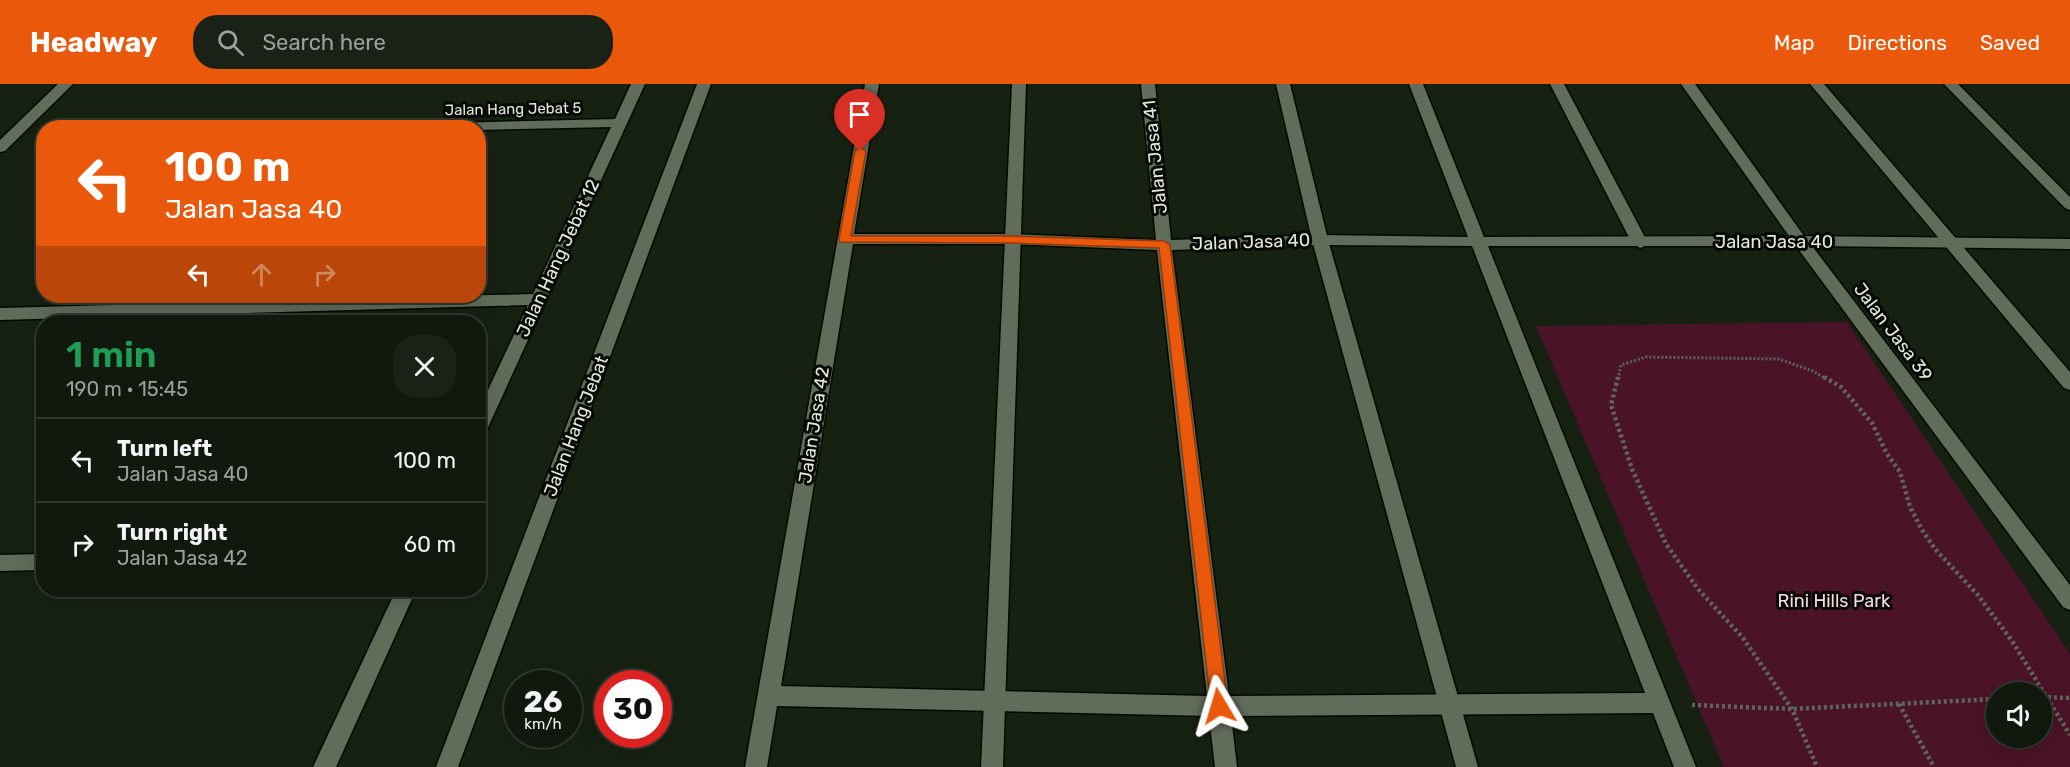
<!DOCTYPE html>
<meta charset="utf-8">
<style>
:root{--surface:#11190e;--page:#1a2217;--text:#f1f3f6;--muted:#9ca09e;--line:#30382e;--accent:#ea580c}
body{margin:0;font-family:Rubik,sans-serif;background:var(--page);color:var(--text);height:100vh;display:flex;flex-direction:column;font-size:22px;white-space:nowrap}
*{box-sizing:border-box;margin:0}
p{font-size:20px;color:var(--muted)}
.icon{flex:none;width:33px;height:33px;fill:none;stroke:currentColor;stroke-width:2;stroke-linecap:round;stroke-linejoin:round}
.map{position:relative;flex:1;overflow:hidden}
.panel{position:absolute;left:36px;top:231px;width:450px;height:282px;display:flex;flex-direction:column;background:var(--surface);border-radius:24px;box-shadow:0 6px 24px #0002,0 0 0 2px var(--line)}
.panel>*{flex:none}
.top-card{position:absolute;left:36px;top:36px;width:450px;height:183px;border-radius:24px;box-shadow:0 6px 24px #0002,0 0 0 2px var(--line);background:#ea580c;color:#fff;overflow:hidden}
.fabs{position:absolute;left:1986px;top:598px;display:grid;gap:12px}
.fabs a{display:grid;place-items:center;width:66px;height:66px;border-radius:50%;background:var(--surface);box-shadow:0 6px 24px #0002,0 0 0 2px var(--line);font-size:30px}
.speed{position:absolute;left:504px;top:586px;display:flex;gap:12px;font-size:30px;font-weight:700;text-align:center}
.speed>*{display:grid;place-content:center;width:78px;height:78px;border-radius:50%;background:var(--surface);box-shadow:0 6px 24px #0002,0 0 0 2px var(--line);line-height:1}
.speed small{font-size:15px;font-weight:400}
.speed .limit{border:9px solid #d22;background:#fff;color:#111}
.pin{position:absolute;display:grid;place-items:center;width:51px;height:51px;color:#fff;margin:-62px -26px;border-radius:50% 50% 50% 0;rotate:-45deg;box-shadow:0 0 6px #0007}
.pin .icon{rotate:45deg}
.me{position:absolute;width:66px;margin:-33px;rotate:353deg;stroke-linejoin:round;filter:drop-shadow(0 0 4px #0008)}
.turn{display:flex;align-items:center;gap:21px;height:126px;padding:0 30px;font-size:27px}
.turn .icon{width:78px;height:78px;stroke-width:2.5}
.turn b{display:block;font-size:42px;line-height:51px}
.lanes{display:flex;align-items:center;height:57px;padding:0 30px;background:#0003;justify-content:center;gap:30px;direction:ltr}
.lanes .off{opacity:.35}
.round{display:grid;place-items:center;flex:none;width:63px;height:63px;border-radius:24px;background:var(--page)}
.head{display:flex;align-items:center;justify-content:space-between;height:102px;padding:0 30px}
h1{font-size:36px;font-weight:600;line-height:45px;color:#1e9e55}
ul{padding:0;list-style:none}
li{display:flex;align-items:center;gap:18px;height:84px;padding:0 30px;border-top:2px solid var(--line)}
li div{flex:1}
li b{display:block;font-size:22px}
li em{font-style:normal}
header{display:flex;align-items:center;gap:36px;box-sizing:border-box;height:84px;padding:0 30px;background:var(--accent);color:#fff}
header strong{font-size:28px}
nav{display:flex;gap:33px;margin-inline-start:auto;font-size:21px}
.search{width:420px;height:54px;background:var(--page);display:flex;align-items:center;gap:15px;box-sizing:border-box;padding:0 21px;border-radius:24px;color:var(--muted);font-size:22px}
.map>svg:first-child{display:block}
</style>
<header>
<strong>Headway</strong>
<div class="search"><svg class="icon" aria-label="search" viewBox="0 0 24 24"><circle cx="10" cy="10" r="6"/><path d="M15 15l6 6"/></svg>Search here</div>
<nav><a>Map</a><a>Directions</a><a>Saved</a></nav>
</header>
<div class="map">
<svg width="2070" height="683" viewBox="0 0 2070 683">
<rect width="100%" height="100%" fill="#172112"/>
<path fill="#4b1328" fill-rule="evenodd" d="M1847,238L2070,570V683H1724L1536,242ZM1996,609H2042V654H1996Z"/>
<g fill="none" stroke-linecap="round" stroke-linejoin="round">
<g stroke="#040a01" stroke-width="3">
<path id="lane" d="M1012,0H1026L1003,683H981Z
M1276,0H1290L1328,156L1478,683H1456L1312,156Z
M1550,0H1564L1648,159L1645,162L1640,164L1632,159Z
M1810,0H1824L2070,288V306L2064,304Z"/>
</g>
<g stroke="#040a01" stroke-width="3">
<path id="street" d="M58,0H73L5,67L0,68V56Z
M631,0H645L484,352L478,354V327L528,221L0,236V224L533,210L611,43L478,46V44H399L406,40L615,35Z
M865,0H879L854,150H1012L1156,156L1141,0H1155L1171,156L1320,151L1468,153L1409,0H1423L1484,153L1789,152L1681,0H1695L1804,152L2070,155V165L1812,162L2070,501V526L2063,523L1796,162H1488L1696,683H1674L1653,629L1231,632L1237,683H1215L1209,632L777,622L767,683H745ZM853,160H1012L1157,166L1207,612L781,602ZM1320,161L1472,162L1645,609L1229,612L1172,166Z
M1944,0H1958L2070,113V126L2065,124Z
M44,470V486L0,487V471Z
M396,506H416L336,683H313Z"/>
</g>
<g stroke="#040a01" stroke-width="3">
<path id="secondary" d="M697,0H711L458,683H436Z"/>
</g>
<path stroke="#5d6659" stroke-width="3" stroke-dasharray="2 2" stroke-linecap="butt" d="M1618,295L1621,281L1646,273L1779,275L1813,287L1826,295"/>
<path stroke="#5d6659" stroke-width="4.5" stroke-dasharray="3 3" stroke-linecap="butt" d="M1618,293L1611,321L1632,385L1666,460L1698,505L1743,554L1792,625L1817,683
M1824,293L1841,303L1872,339L1887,370L1900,388L1910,423L1921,444L1935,465L1977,510L2012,557L2070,651
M2042,613L2070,614
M1899,620L1934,683
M1692,621L1792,625L1996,615"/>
<use href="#lane" fill="#616c5b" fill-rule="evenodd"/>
<use href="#street" fill="#616c5b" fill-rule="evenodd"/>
<use href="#secondary" fill="#616c5b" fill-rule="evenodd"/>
</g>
<path fill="#ea580c" stroke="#983908" stroke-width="1.5" d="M860,63L866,67L851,152H1012L1164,157L1170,161L1228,622L1225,627L1219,630L1213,627L1211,622L1159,164L1012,159L840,158L839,155L855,67Z"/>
<g text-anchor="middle" stroke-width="6" stroke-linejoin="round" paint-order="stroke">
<g font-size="15" fill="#e2e9df" stroke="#060904">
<text transform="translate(513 25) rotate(-1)" y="5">Jalan Hang Jebat 5</text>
</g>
<g font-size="18" fill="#e2e9df" stroke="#060904">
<text transform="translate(1155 73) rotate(-96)" y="6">Jalan Jasa 41</text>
<text transform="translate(1251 158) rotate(-2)" y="6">Jalan Jasa 40</text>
<text x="1774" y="164">Jalan Jasa 40</text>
<text transform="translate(558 174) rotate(-65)" y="6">Jalan Hang Jebat 12</text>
<text transform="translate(1893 248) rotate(53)" y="6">Jalan Jasa 39</text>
<text transform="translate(814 341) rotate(-81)" y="6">Jalan Jasa 42</text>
<text transform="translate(576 342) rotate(-69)" y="6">Jalan Hang Jebat</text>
</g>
<g font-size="18" fill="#f6dce2" stroke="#060904">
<text x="1834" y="523">Rini Hills Park</text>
</g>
</g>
</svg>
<div class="fabs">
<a><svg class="icon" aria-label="sound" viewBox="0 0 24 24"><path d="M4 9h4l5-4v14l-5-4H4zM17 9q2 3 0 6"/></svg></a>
</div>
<div class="speed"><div>26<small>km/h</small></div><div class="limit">30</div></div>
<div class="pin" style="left:860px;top:67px;background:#d93025"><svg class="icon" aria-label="arrive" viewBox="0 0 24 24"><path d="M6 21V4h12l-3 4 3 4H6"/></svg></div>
<svg class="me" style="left:1219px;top:622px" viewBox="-20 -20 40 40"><path d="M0-17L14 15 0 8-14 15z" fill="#ea580c" stroke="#fff" stroke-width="4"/></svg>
<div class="top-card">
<div class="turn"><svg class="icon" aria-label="left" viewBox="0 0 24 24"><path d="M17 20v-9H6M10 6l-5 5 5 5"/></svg><div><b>100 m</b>Jalan Jasa 40</div></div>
<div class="lanes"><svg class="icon" aria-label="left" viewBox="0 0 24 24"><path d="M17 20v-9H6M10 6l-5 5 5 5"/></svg><svg class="icon off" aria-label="ahead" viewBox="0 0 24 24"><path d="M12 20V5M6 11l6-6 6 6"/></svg><svg class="icon off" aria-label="right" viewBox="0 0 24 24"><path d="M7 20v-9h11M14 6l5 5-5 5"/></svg></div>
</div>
<section class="panel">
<div class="head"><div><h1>1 min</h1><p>190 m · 15:45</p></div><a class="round"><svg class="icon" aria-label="close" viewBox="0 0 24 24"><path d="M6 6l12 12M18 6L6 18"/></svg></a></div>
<ul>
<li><svg class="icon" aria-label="left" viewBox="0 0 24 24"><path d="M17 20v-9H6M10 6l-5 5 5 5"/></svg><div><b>Turn left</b><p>Jalan Jasa 40</p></div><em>100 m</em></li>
<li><svg class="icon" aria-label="right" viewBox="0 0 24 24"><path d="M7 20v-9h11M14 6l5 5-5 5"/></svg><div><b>Turn right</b><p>Jalan Jasa 42</p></div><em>60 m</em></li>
</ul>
</section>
</div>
